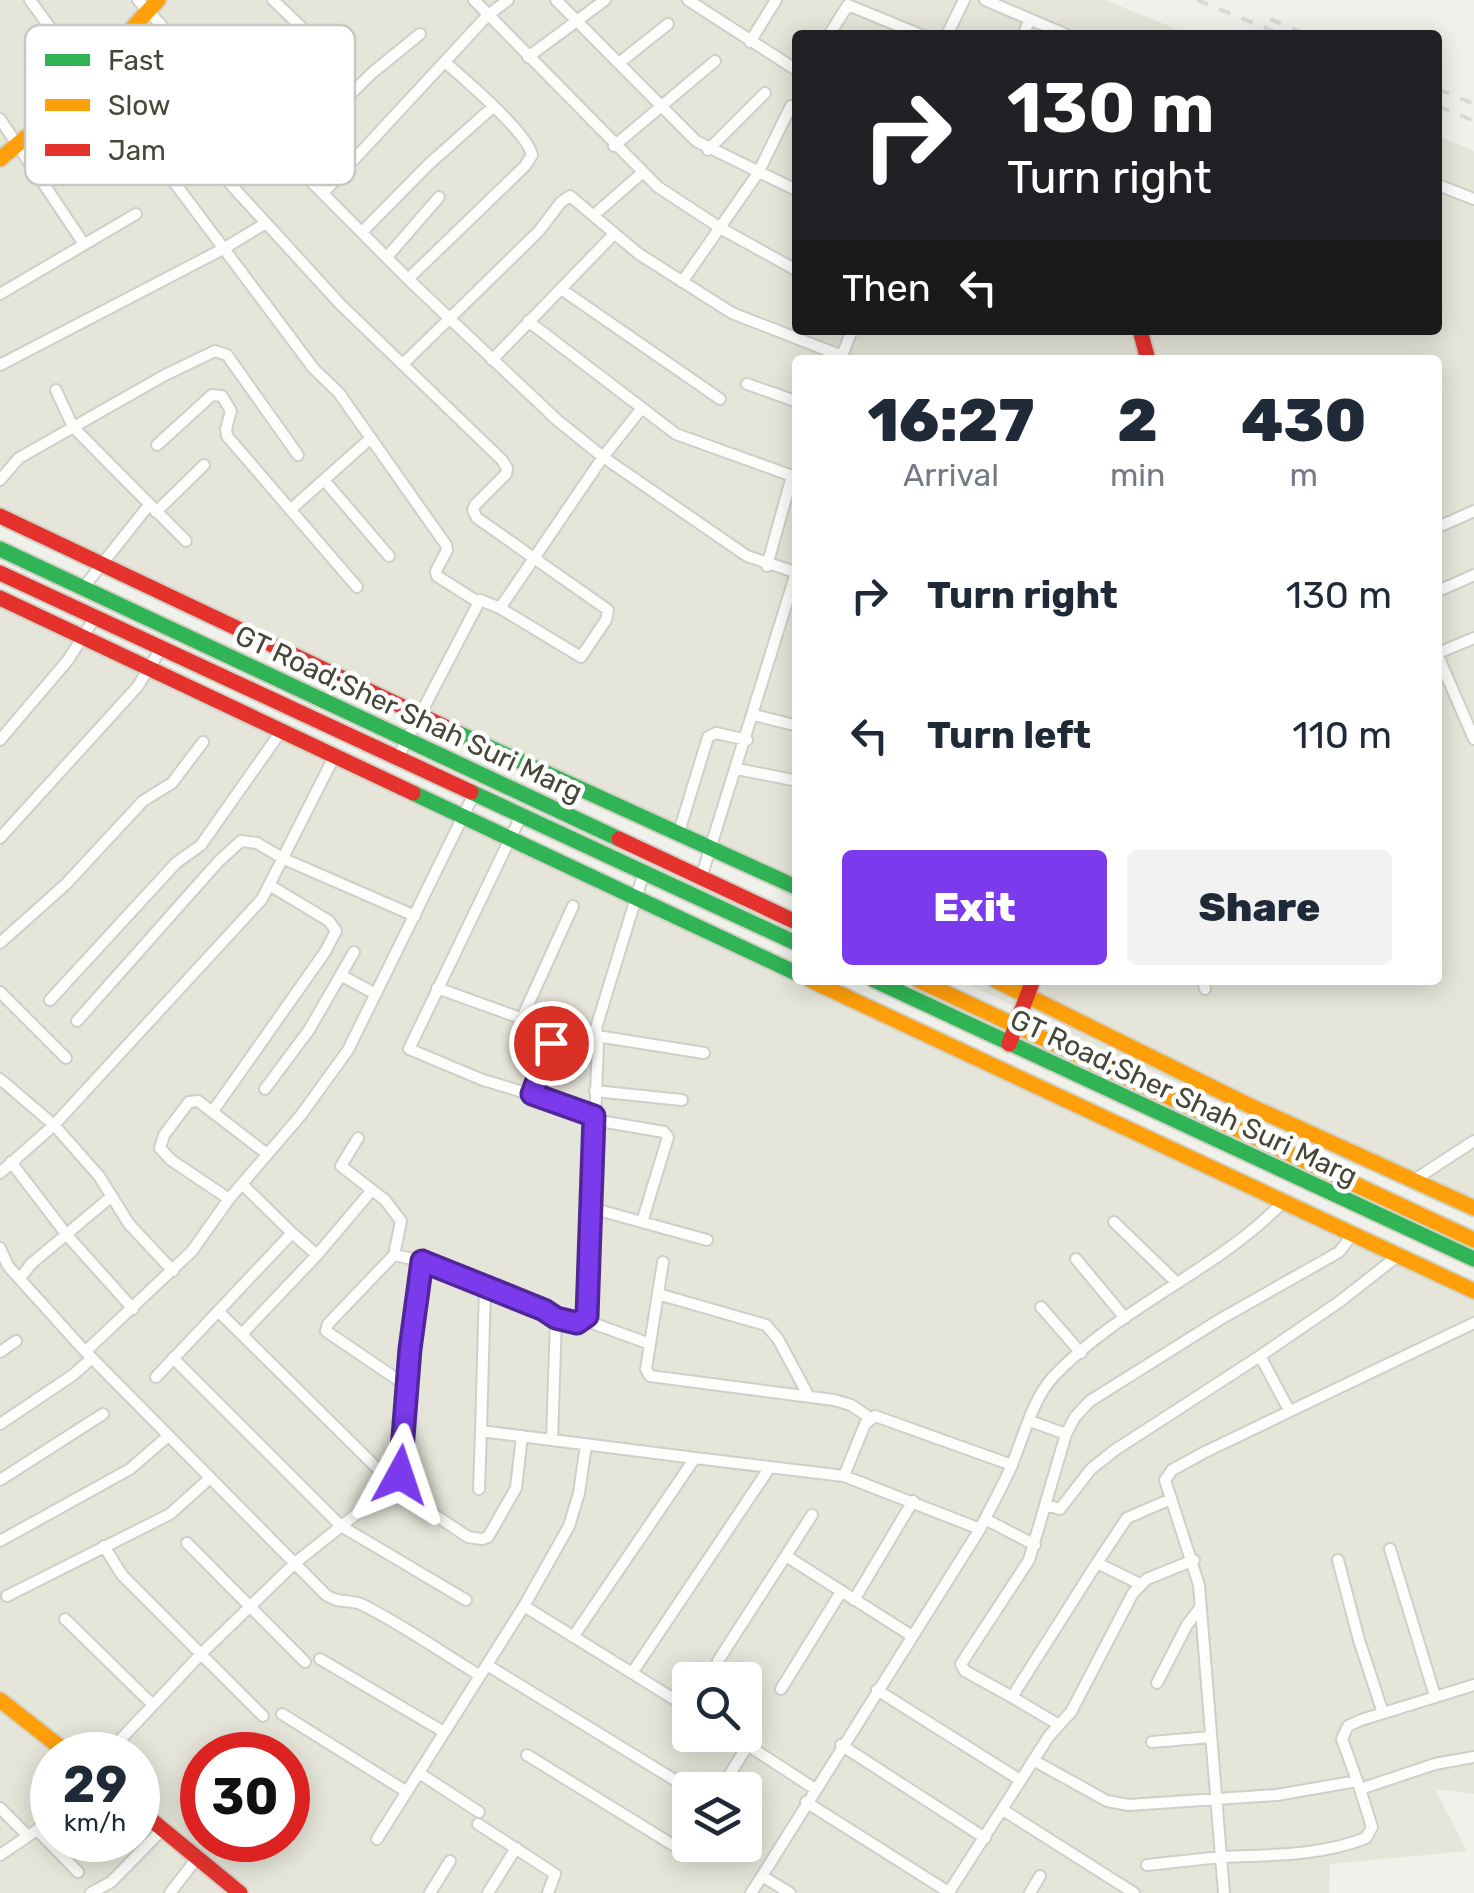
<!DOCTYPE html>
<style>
:root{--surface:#fff;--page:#f2f2f3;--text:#1f2937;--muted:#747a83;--accent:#7c3aed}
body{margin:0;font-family:Rubik,sans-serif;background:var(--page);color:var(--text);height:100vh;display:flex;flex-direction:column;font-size:38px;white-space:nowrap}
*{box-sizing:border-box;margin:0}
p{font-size:32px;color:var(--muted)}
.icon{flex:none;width:55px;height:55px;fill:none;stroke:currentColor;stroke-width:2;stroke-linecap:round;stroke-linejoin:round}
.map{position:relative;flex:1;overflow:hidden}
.drawer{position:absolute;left:792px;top:355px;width:650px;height:630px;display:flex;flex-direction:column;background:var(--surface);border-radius:10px;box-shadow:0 5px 25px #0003}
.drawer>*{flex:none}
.guide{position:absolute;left:792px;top:30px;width:650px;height:305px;border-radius:10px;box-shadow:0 5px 25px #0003;background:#202124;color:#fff;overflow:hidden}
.buttons{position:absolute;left:672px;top:1662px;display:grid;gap:20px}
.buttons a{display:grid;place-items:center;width:90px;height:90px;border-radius:10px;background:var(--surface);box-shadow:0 5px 25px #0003;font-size:50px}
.speed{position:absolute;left:30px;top:1732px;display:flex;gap:20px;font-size:50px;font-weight:700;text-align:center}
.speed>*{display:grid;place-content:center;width:130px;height:130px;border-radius:50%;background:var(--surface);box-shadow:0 5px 25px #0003;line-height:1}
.speed small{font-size:25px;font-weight:400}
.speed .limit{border:15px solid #d22;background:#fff;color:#111}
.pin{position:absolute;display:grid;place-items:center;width:85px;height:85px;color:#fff;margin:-42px;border:5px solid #fff;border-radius:50%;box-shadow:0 2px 10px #0007}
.me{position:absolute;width:110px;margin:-55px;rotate:5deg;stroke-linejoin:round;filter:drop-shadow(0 0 8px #0008)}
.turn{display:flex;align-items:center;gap:35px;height:210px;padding:0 50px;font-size:45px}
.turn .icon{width:130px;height:130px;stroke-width:2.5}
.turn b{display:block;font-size:70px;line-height:85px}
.then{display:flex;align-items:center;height:95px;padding:0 50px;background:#0003;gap:20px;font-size:38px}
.eta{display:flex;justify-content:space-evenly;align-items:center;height:170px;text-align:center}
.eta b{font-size:60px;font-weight:800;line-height:70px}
.cta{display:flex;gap:20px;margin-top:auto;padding:20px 50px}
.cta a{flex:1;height:115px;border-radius:10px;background:var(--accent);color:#fff;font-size:40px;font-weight:800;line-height:115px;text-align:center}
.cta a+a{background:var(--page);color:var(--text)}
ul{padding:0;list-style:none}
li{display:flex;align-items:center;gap:30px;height:140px;padding:0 50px}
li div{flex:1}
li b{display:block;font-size:38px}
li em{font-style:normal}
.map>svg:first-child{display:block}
</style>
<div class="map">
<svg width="1474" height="1893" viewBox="0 0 1474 1893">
<rect width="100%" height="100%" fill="#f1f1ec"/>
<path fill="#e5e5d9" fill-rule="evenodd" d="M0,0H1105L1191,35H798V330H1438V136L1474,151V1216L1082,1040L961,980H1438V360H798L797,899L302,652L0,518Z
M0,604L1474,1296V1794L1435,1789L1467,1851L1330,1864L1329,1893H0ZM690,1680H745V1735H690ZM52,1755H138V1840H52ZM202,1755H288V1840H202ZM690,1790H745V1845H690Z"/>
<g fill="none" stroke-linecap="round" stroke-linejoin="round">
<g stroke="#cfcfc9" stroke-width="14">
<path id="street" d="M30,0L67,51L135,130L314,369L339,393L446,545L447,550L436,571L437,576L478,602
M138,0L235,105L408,279L557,420L603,457L747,556L798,573
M273,0L338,62
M474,0L658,187L722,229L798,271
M556,0L696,141L798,191
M688,0L798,71
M985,0L1067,35
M829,35L848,5L921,35
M947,35L964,0
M1023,35L1030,19
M750,42L776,0
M109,57L192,142L340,304L502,460L507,468L506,474L475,505L473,510L477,518L608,610L606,620L581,657L500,608L480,600L398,757
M528,57L605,0
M619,63L668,24
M136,86L179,45
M235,105L282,49
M0,119L84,244
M614,146L715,61
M708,150L765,93
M288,156L372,73L420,34
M1438,185L1474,199
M323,193L487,16L508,0
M594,215L642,173
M362,232L429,164L493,107
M387,257L439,197
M408,279L525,166L532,155C527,132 466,81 446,63
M682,282L758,173L791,106
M561,289L720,399
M0,294L136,214
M528,321L676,434L798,478
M492,360L614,234
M404,363L539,231L561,202L570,196L639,254L732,313L842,356L852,330
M0,365L223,249L266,223
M747,384L798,402
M56,390L73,427L186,541
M157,445L212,395L222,396L231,411L226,429L227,436L357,587
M0,480L19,458L165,375L215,351L227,355L298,455
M324,480L389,556
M290,510L371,438
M156,512L204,465
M1438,527L1474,511
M767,566L792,476
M83,588L149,505
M1438,591L1474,575
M500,608L603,457L642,408
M1438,653L1474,638
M1438,656L1474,739
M754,715L798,726
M0,740L68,660L96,616
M737,769L798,781
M521,816L409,1049L483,1080L560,1103L606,1122L664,1132L668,1137L642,1222
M679,832L708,737L716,733L747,740
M0,838L138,686L162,647
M701,878L796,573
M0,943L66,884L143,801L172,783L203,742
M342,976L376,994
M1203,980L1205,989
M437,988L551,1029L553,1037L532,1094
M0,992L66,1058
M50,1000L176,863L201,845L282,730
M522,1018L573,906
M77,1021L219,861L241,841L257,843L284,859L415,916
M597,1036L704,1053
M0,1079L54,1125L0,1173
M265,1089L309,1030L354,952
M595,1091L682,1100
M213,1111L325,952L336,931L329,921L271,886
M358,1138L341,1166L385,1200L401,1221L394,1255L328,1324L326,1331L407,1386
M11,1162L66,1234L133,1309
M1414,1180L1474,1141
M229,1199L171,1160L160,1148L164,1135L189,1102L198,1101L267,1154
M591,1208L707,1240
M1114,1222L1176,1282
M292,1233L317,1255
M0,1248L8,1266L82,1348L326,1595C339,1604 350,1599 363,1605C403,1625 441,1652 479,1675
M394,1255L422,1261L543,1310L556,1318L552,1440L695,1458L573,1637
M1076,1259L1125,1318
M422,1261L410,1349L399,1491L468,1537L482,1539L488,1537L516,1488L522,1436
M663,1262L646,1369L650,1376L834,1400L851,1405L870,1418
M173,1271L129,1224L99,1176L54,1125L262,899L335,755
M21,1277L31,1264L112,1196
M658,1294L766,1325L778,1339L808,1395
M1041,1307L1081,1353
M218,1311L388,1479
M556,1318C569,1321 583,1328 588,1311L598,1042L596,1028L644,872
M584,1320L650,1344
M242,1334L317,1255L372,1190
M86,1351L192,1251L229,1199L301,1115L348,1050L474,794
M0,1352L16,1341
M1260,1356L1289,1410
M173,1358L341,1526L466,1600
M156,1377L292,1233L242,1184
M1030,1421L1066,1434
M0,1424L73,1375L92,1358
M481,1431L485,1287
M695,1458L844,1476L980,1529C990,1508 1002,1488 1011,1467C1023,1439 1032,1400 1053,1377C1120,1306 1217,1271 1284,1201
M844,1476L865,1424L875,1416L1012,1465
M0,1480L103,1414
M479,1489L481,1431L552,1440
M1045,1505L1060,1509L1091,1469L1115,1450L1260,1356L1339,1302L1399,1255
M985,1519L1035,1545
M0,1541L130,1469L167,1437
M187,1543L305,1662
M104,1546L122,1575L201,1654L295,1563L359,1512L386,1477
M1390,1549L1435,1696
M786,1556L912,1636
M1338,1560L1359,1640L1383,1713
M1097,1563L1127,1518L1171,1499
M7,1596L170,1514L209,1479
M854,1600L913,1501
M524,1606L569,1526L579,1493L586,1445
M65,1619L152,1704
M320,1659L444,1732
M718,1661L812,1515
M487,1665L691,1790
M632,1673L770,1467
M1157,1683L1187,1625L1200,1608
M1474,1685L1361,1720L1348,1726L1342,1739L1360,1789L1435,1764L1474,1757
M781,1689L841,1592
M877,1690L1020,1780
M1012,1697L965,1671L961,1664L1029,1560L1066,1434L1075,1417L1090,1401L1219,1320L1339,1252L1354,1233
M282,1714L407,1792
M1059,1725L1012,1697L1097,1563L1140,1584
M732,1735L815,1789
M1152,1742L1211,1737
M841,1745L985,1838
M106,1755L201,1654L263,1716
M527,1755L673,1845L682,1847L690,1837
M1033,1760L1107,1801L1129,1805L1277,1795L1357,1781
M419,1773L479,1812
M1360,1789L1372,1827L1366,1838C1320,1856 1270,1855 1221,1857L1199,1585L1165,1480L1172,1470L1205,1452L1474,1323
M720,1790L748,1745
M806,1802L950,1893
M0,1808L28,1836
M1003,1810L1134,1893
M478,1824L555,1874L548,1893
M37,1830L78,1872
M377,1839L524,1606L690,1709
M0,1855L37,1830L52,1815
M1147,1865L1221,1857L1224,1893
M949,1892L1049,1736L1071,1712L1133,1593L1147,1579L1194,1560
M91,1893L111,1882L162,1830
M170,1893L197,1858
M430,1893L450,1861
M488,1893L516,1848
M751,1893L762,1876
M790,1893L762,1876L980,1529
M1030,1893L1040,1876"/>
</g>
<g stroke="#d1d1c5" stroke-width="19">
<path id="fast" d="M0,549L619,839
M456,732L798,888
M471,792L798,944
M413,793L798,974
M874,980L1474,1259"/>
</g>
<g stroke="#d1d1c5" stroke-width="19">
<path id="slow" d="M0,159L55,113L158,0
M810,980L1474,1291
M918,980L1474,1240
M995,980L1248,1105L1474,1208
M0,1700L70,1755"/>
</g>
<g stroke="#d1d1c5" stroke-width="19">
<path id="jam" d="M1140,330L1148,360
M0,516L456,732
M0,573L471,792
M0,598L413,793
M619,839L798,923
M1009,1044L1033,980
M138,1809L240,1893"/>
</g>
<use href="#street" stroke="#fdfdfc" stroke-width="10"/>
<use href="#fast" stroke="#30b455" stroke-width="15"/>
<use href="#slow" stroke="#ff9f0a" stroke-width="15"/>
<use href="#jam" stroke="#e5322d" stroke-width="15"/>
<path stroke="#d9d9d8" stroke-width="4" stroke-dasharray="12 12" stroke-linecap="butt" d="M1197,0L1283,35
M1270,19L1308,35
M1438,89L1474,104
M1438,106L1474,121"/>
</g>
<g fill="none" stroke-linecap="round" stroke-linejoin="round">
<g stroke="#51269a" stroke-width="25">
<path id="route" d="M400,1475L410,1349L422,1261L544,1310L556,1318L577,1323L587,1316L594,1116L532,1094L551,1043"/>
</g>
<use href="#route" stroke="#7c3aed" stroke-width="18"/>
</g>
<g text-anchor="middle" stroke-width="9" stroke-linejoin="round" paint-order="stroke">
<g font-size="28" fill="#474637" stroke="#fff">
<text transform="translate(409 713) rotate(25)" y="10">GT Road;Sher Shah Suri Marg</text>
<text transform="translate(1184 1097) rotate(25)" y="10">GT Road;Sher Shah Suri Marg</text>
</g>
</g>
<rect x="25" y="25" width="330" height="160" rx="15" fill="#fff" stroke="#c8c8c3" stroke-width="2.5"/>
<rect x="45" y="54" width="45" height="12" fill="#30b455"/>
<rect x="45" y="99" width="45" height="12" fill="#ff9f0a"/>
<rect x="45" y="144" width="45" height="12" fill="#e5322d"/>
<g font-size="28" fill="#474637">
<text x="108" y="70">Fast</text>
<text x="108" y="115">Slow</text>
<text x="108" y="160">Jam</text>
</g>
</svg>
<div class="buttons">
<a><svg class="icon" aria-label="search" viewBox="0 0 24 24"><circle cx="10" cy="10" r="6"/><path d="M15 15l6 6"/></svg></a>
<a><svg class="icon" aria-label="layers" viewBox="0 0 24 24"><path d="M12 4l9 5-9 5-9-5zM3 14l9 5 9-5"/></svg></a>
</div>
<div class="speed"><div>29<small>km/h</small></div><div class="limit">30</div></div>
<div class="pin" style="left:551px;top:1043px;background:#d93025"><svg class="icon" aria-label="arrive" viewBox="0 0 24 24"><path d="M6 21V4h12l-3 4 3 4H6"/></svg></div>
<svg class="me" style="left:400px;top:1475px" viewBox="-20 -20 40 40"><path d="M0-17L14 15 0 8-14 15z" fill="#7c3aed" stroke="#fff" stroke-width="4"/></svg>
<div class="guide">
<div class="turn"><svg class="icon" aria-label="right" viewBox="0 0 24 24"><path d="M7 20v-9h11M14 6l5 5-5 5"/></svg><div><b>130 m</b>Turn right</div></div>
<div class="then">Then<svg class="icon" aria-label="left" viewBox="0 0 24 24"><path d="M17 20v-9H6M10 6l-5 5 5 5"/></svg></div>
</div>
<section class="drawer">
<div class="eta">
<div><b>16:27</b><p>Arrival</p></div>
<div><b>2</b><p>min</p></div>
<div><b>430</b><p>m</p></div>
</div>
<ul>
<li><svg class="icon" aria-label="right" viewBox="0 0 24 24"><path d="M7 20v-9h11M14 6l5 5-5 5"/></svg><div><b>Turn right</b></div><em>130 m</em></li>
<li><svg class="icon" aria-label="left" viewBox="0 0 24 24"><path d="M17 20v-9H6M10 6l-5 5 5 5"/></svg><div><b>Turn left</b></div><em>110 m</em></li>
</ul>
<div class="cta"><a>Exit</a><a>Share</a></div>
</section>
</div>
